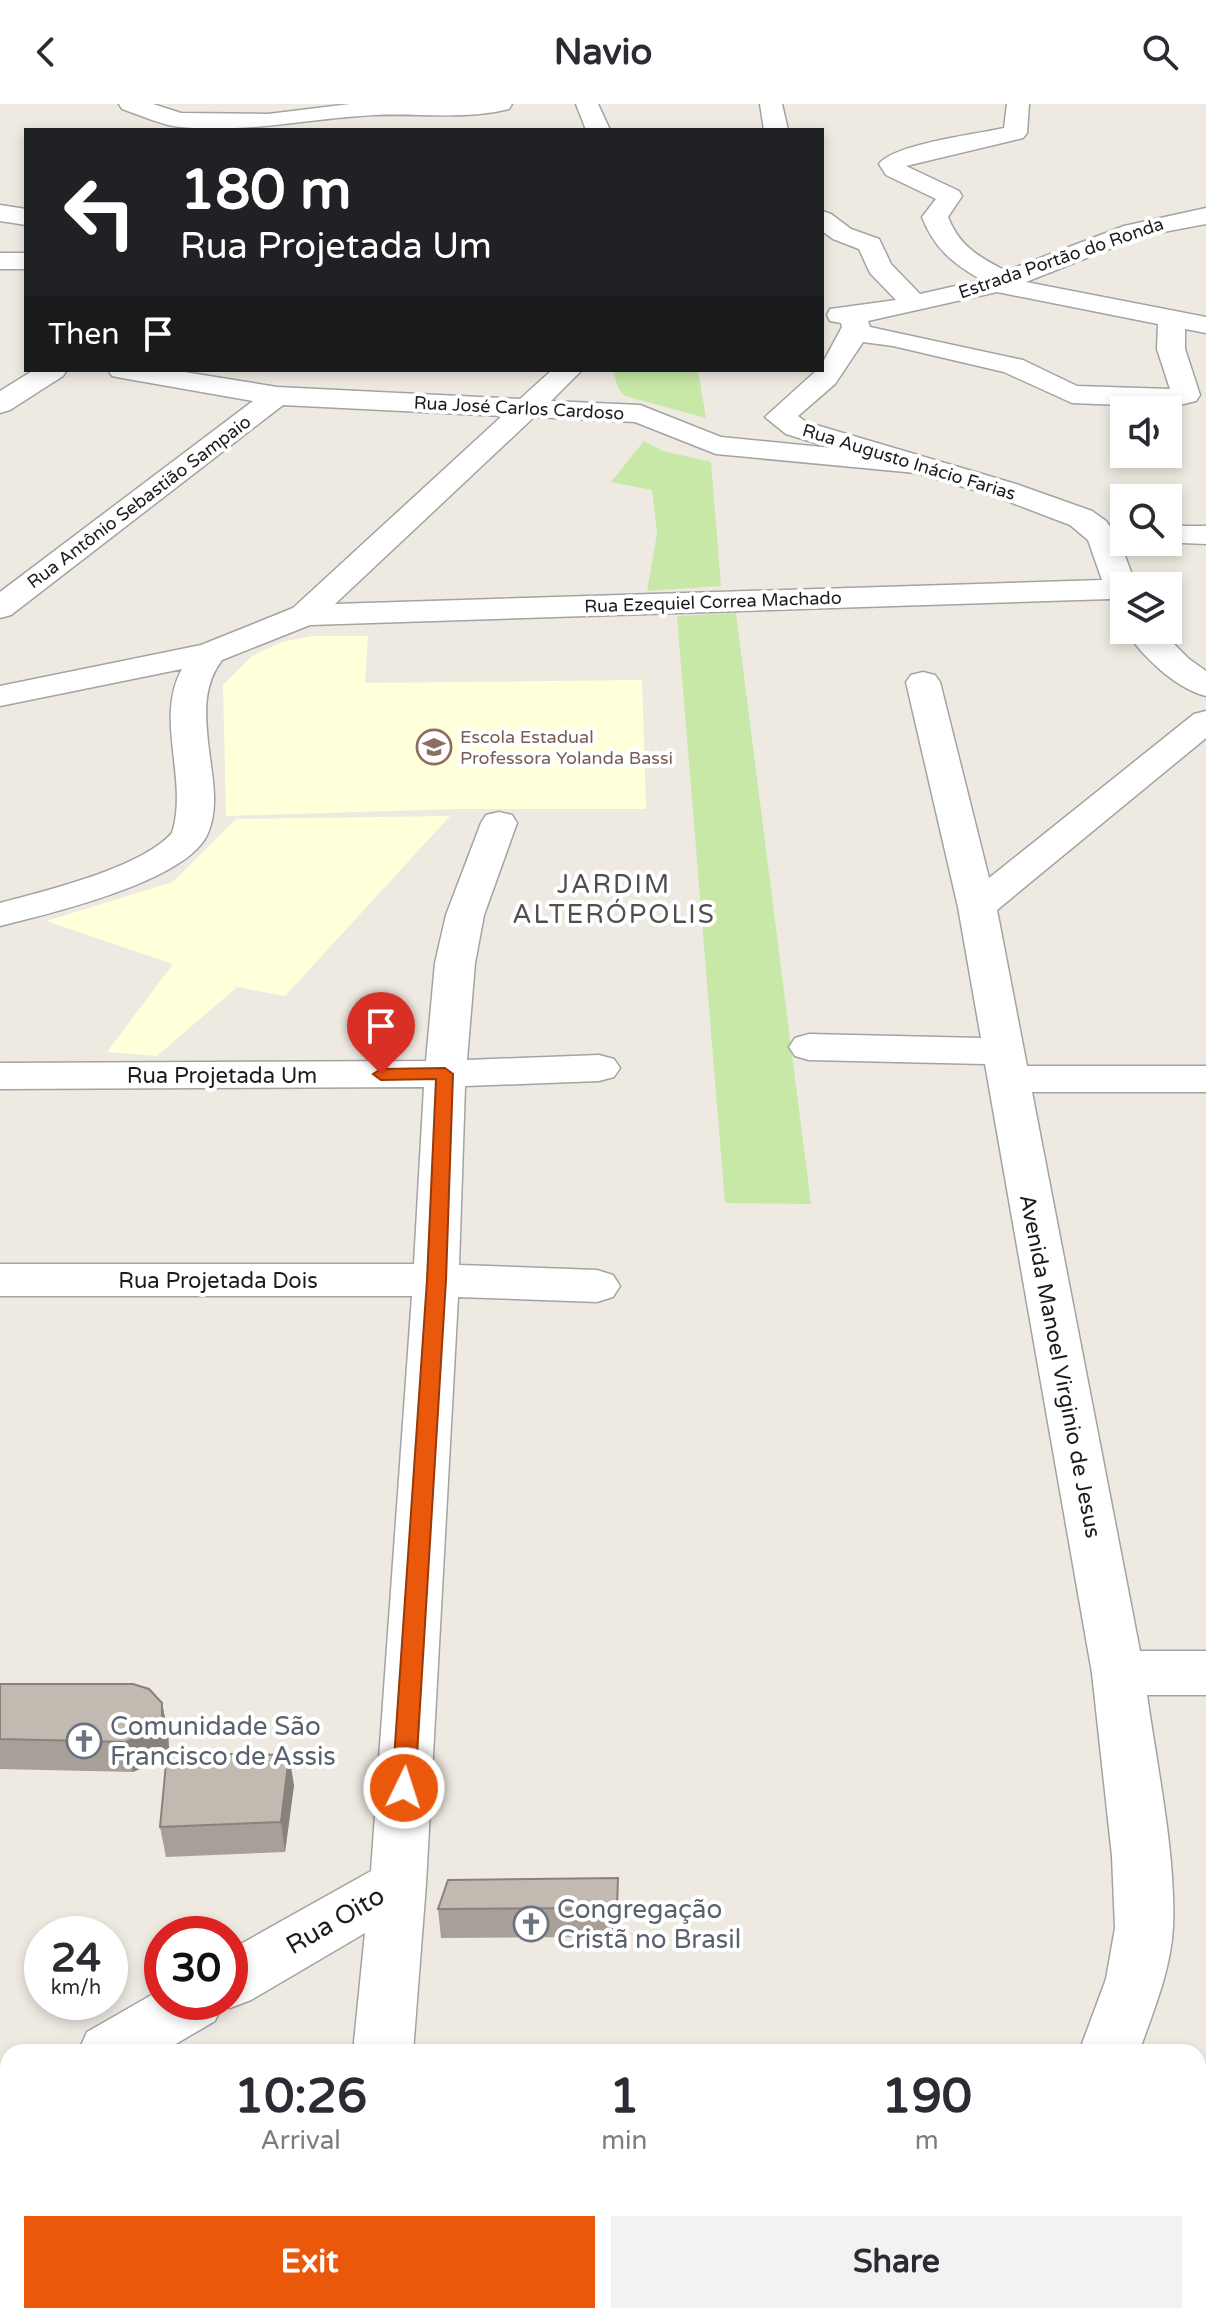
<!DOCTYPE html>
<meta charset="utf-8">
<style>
:root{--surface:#fff;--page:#f2f2f3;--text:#2b2b33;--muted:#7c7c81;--accent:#ea580c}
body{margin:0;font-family:"Varela Round",sans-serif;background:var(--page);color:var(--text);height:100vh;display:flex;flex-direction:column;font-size:30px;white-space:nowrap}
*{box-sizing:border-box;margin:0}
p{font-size:26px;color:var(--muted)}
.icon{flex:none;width:44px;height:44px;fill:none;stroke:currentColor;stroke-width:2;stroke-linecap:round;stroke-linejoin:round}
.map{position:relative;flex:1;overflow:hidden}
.side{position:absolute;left:0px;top:1940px;width:1206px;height:280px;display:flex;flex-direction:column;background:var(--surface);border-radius:24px 24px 0 0;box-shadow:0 4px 12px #0003}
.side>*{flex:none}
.hud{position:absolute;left:24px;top:24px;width:800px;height:244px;border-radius:0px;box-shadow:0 4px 12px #0003;background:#202124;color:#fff;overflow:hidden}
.buttons{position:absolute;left:1110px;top:292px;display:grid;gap:16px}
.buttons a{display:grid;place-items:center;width:72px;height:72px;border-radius:0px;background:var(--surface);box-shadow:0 4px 12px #0003;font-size:40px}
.speed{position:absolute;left:24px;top:1812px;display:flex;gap:16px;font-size:40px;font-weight:700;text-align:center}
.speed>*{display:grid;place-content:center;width:104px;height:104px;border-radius:50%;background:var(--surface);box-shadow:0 4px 12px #0003;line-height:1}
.speed small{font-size:20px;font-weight:400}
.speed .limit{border:12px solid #d22;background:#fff;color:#111}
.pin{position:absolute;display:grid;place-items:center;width:68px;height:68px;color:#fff;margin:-82px -34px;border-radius:50% 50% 50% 0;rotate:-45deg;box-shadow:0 0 8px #0007}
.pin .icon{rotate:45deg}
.me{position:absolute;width:88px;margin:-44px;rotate:4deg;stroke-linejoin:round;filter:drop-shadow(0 0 6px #0008)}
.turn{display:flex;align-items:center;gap:28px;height:168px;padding:0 24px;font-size:36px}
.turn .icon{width:104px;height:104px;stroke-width:2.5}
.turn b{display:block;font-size:56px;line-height:68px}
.then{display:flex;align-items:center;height:76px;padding:0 24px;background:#0003;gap:16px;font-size:30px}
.eta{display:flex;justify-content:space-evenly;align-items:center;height:136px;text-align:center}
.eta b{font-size:48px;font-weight:700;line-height:56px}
.action{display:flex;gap:16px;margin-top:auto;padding:16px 24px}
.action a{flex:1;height:92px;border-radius:0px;background:var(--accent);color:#fff;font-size:32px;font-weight:700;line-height:92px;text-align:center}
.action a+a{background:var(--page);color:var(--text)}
header{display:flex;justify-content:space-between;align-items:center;height:104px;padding:0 24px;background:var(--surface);font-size:36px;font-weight:700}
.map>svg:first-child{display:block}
</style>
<header><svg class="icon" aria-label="back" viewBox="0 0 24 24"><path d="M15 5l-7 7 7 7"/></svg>Navio<svg class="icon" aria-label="search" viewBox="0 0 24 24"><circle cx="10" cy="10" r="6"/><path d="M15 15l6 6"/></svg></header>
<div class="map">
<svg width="1206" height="2220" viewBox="0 0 1206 2220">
<rect width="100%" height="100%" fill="#eeeae2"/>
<path fill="#ffffd9" d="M313,532H368L365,579L642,576L646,705H455L226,712L223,581L252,552L282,538Z
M450,712L285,892L237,883L157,952L107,948L173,860L46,817L173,778L236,715Z"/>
<path fill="#c7e8a7" d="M613,266H698L706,314L625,292L618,284Z
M644,337L663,347L711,358L721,482L647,487L657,430L652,386L611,378Z
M736,509L811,1100L725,1099L677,512Z"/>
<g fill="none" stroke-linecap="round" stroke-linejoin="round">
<g stroke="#a3a3a3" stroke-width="3">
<path id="minor" d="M119,0H153L181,9L268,10L350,0H512L509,5C465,16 420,9 375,11C310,14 246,30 180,23C161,21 140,11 122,5Z
M576,0H598L610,26H586Z
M760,0H782L788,26H764Z
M1007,0H1029L1027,29L1023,34L906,62L959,87L962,92L948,113C959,142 979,153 1006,167L1124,122L1206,104V120L1142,132L1026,178L1206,213V229L1185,225V245L1200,291L1196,297L1171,303L1072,299L1004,268L893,242L863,238L835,280L798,312L806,318L1016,380L1092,407L1106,417L1119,435L1136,482H1124V502L1110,495L310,521L222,556C203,581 205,609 208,638C211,667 220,701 208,729C189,777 48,810 0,822V799C45,787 141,764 172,729C189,676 154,615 182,565L0,602V582L201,541L293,504L502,312L283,301L11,511L0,514V488L253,297L122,274L112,272L108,266H172L277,283L520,295L552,266H582L551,297L640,301L721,333L832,344L786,330L765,313L817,266H822V260L842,223L841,219L830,217L827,211L830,205L896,196L870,169L859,145L833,135L822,127V107L831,110L851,125L879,135L891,160L920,190L982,176C953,160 934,144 922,113L936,95L886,71L879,60C894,40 977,30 1004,24ZM997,188L1158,220L1157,245L1170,285L1077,282L1023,256L870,223L868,217ZM534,313L635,318L716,350L916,369L994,392L1070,421L1088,436L1102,476L335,500Z
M0,101L26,105V121L0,117Z
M0,149H26V165H0Z
M34,266H67L63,272L10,306L0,309V287Z
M1168,422H1206V440L1159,438H1168Z
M1125,526H1160L1189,555L1206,567V592C1175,584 1142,552 1125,526Z
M923,568L935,571L940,578L989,774L1194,610L1206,607V634L997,806L1027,962H1206V988H1032L1140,1547H1206V1591H1147C1157,1663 1176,1751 1173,1823C1171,1866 1153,1908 1139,1948H1079L1106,1875L1115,1824L1112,1752L1092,1569L985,960L809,956L795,952L789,943L795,934L809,930L981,934L958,803L906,578L911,571Z
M499,708L512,711L517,719L484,811L475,859L467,956L599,951L614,955L620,964L614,973L599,977L465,982L459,1161L597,1166L613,1171L620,1182L613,1193L597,1198L458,1193L426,1780L413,1948H353L365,1829L251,1896L230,1904L222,1901L215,1917L162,1948H78L87,1928L162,1885V1898H230V1846L371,1767L412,1192H0V1160H414L424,983L0,985V959L426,957L435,859L446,811L481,719L486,711Z
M8,1977V2037L0,2040V1980Z
M317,2212H381L379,2220H313Z
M940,2212H1005L1002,2220H936Z"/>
</g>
<use href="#minor" fill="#fff" fill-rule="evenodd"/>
</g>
<path fill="#a79f98" d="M0,1580L162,1599L168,1629L169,1644L155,1658L133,1668L0,1665Z
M294,1681L285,1748L166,1753L160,1723Z
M618,1774L617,1833L441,1834L438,1805Z"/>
<path fill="#88827c" d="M162,1599L168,1629L169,1644L155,1658L133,1668L126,1638Z
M289,1651L294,1681L285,1748L281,1718Z"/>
<path fill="#c2b9b1" stroke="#88827c" stroke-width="2" d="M0,1580H133L149,1585L162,1599V1614L149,1627L126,1638L0,1635Z
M167,1649L289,1651L281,1718L160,1723Z
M618,1774L617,1804L438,1805L448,1776Z"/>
<path fill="#ea580c" stroke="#983908" stroke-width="2" d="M445,964L453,970L446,1176L415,1684L412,1691L404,1694L396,1691L392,1684L427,1176L436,975L381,976L373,970L381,965Z"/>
<defs>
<g id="school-ring" transform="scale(1.8)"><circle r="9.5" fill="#fff" stroke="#8d6e63" stroke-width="1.5"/><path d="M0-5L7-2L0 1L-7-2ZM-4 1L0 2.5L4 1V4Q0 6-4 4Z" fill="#8d6e63"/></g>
<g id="church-ring" transform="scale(1.8)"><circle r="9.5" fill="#fff" stroke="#6b7280" stroke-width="1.5"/><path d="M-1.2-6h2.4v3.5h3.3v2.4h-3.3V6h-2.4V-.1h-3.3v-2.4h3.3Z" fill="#6b7280"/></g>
</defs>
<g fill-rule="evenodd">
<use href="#school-ring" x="434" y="643"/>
<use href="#church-ring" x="84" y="1637"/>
<use href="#church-ring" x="531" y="1820"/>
</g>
<g text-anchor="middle" stroke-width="8" stroke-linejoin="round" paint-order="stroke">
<g font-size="18" fill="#1c1c1c" stroke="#fff">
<text transform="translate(1061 154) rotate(-19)" y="6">Estrada Portão do Ronda</text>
<text transform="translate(519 304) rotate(3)" y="6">Rua José Carlos Cardoso</text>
<text transform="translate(909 358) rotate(17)" y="6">Rua Augusto Inácio Farias</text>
<text transform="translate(139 398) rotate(-37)" y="6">Rua Antônio Sebastião Sampaio</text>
<text transform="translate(713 498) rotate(-2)" y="6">Rua Ezequiel Correa Machado</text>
</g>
<g font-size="18" fill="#785e54" stroke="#fff" text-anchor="start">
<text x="460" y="639">Escola Estadual<tspan x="460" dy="21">Professora Yolanda Bassi</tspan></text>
</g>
<g font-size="22" fill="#1c1c1c" stroke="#fff">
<text x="222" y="979">Rua Projetada Um</text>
<text x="218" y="1184">Rua Projetada Dois</text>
<text transform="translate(1061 1262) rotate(79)" y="8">Avenida Manoel Virginio de Jesus</text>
</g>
<g font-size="26" letter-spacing="2" fill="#4f4f4f" stroke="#fff">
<text x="614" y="789">JARDIM<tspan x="614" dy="30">ALTERÓPOLIS</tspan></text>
</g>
<g font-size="26" fill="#5b616d" stroke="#fff" text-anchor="start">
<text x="110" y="1631">Comunidade São<tspan x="110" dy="30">Francisco de Assis</tspan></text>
<text x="557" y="1814">Congregação<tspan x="557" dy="30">Cristã no Brasil</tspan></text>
</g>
<g font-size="26" fill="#1c1c1c" stroke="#fff">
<text transform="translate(335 1816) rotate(-30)" y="9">Rua Oito</text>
</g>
</g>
</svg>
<div class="buttons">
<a><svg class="icon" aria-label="sound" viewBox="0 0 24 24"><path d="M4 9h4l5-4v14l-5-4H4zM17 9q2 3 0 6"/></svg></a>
<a><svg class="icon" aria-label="search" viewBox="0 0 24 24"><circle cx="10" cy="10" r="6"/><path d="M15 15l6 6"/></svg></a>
<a><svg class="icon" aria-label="layers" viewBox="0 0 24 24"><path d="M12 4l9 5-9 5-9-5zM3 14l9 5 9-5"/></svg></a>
</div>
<div class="speed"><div>24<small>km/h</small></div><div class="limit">30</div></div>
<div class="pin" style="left:381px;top:970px;background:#d93025"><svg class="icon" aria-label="arrive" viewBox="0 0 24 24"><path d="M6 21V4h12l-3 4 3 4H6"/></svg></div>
<svg class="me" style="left:404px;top:1684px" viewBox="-20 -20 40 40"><circle r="17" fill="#ea580c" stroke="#fff" stroke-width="3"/><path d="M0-11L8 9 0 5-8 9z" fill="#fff"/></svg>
<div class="hud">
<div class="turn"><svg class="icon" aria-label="left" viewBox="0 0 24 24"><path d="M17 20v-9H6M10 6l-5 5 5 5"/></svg><div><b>180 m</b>Rua Projetada Um</div></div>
<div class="then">Then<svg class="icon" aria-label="arrive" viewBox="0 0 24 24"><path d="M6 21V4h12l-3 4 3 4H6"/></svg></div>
</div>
<section class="side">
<div class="eta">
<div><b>10:26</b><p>Arrival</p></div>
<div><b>1</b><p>min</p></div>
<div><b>190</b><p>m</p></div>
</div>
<div class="action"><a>Exit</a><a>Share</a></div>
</section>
</div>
